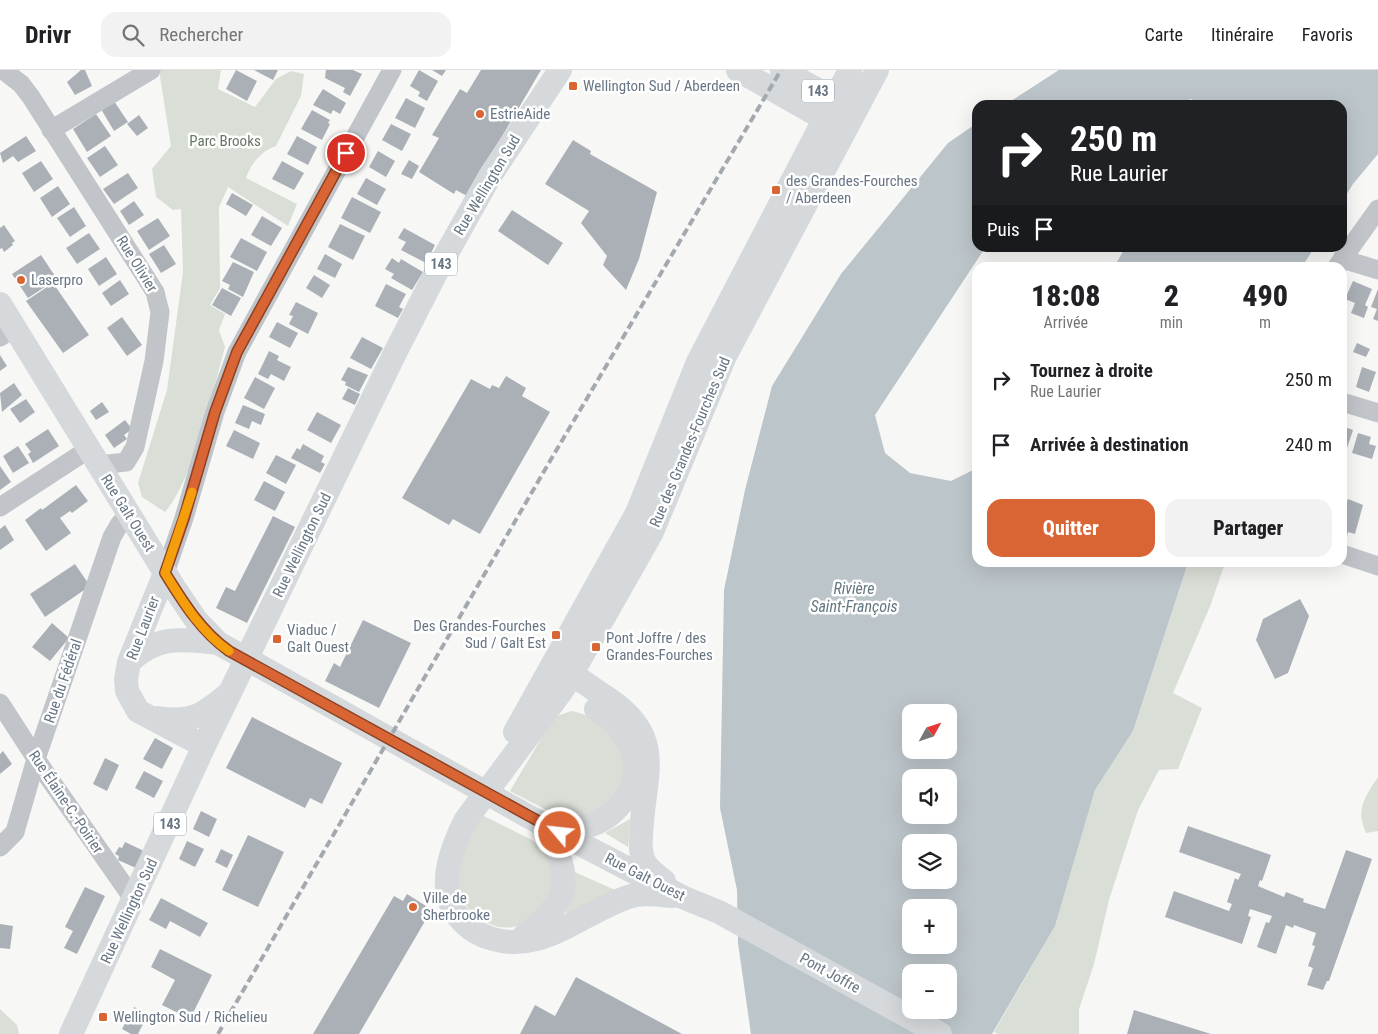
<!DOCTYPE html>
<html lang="fr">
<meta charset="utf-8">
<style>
:root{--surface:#fff;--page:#f2f2f2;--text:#202124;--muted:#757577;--line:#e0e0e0;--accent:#d96534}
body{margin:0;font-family:"Roboto Condensed",sans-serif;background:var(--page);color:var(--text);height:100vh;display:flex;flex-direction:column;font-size:19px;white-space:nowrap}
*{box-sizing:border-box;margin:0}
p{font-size:16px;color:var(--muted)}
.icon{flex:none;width:28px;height:28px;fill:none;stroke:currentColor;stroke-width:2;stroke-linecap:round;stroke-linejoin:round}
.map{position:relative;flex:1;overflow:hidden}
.details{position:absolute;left:972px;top:192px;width:375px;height:305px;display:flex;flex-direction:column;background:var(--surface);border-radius:15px;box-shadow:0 5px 20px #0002}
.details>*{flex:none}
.guide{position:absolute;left:972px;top:30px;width:375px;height:152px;border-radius:15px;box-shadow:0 5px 20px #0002;background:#202124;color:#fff;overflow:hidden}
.needle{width:32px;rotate:50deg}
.tools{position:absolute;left:902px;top:634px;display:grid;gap:10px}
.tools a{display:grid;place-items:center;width:55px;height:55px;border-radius:10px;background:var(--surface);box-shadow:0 5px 20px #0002;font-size:25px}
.pin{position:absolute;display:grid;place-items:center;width:42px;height:42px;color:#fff;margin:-21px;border:2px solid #fff;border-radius:50%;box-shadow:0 1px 5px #0007}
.me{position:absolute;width:55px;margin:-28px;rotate:298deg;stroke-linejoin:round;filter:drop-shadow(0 0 4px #0008)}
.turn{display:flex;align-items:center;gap:18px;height:105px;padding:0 15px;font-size:22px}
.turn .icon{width:65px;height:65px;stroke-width:2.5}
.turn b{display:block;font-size:35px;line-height:42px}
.then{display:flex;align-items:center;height:48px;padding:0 15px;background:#0003;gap:10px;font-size:19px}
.eta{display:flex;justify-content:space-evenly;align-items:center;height:85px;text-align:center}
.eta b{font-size:30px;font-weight:800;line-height:35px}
.cta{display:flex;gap:10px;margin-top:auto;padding:10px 15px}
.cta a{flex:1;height:58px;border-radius:15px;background:var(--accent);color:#fff;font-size:20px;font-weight:800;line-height:58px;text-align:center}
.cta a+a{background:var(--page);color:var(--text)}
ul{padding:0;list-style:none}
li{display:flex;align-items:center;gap:15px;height:65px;padding:0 15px}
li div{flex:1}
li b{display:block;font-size:19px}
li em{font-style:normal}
header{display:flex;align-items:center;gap:30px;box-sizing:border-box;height:70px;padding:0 25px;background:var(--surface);border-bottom:1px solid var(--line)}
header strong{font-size:24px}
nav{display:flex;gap:28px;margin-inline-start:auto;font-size:18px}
.search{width:350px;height:45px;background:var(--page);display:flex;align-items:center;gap:12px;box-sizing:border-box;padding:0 18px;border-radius:15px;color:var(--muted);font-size:19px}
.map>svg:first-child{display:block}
</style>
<header>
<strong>Drivr</strong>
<div class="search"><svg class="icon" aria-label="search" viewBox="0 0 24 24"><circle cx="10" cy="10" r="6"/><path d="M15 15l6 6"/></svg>Rechercher</div>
<nav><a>Carte</a><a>Itinéraire</a><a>Favoris</a></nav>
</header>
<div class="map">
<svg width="1378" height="964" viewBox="0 0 1378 964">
<rect width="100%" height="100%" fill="#f7f8f5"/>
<path fill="#d9ded6" d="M159,0H221L218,19L255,37L276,9L291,1L304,4L301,26L276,76C262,81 251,93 246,108L297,134L288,156L228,117L219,137L220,218L210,235L225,244L219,260L225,277C213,320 193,411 165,442L142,427L138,413L167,320L183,202L181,139L173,140L156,127L152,99L171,76Z
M1188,493H1225L1211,534L1173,623L1202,638L1178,699L1159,700L1138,740L1109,830L1094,894L1079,939V964H998L994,962L1055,856L1095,720L1133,661Z
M571,641C585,643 610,655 617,668C623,678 625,694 629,706L603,743L562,748L510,721L554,647Z
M1378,707V761L1366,763C1355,739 1365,727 1378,707Z
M478,743L532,770L544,780L551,790L557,819C547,829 535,848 522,854C493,868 457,838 456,809C455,786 470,763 478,743Z
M630,749L628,777L605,763Z
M570,800L622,823L563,852L568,835Z
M0,939L17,955L19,964H0Z"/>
<path fill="#bcc5ca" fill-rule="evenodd" d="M1059,0H1378V84L1353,114L1343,130L1342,35H1192V29L1169,35H1005Z
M977,53L978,178H985L875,345L885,383L910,403L951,411L977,398L978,492L1188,493L1133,661L1095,720L1055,856L992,964H751L738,873L737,820L720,738L724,520L745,420L772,316L841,204L948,73ZM911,642H949V680H911ZM911,708H949V745H911ZM911,772H949V810H911ZM911,838H949V875H911ZM911,902H949V940H911Z
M1125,178H1314L1302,197H1114Z"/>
<path fill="#aab0b6" d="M81,0H85L92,16L75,25L67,12Z
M236,0L257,11L247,31L226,19Z
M254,0H278L273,10Z
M326,0H353L362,4L350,26L343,22L345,18L325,8Z
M419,0L438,11L427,31L418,26L420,22L410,16Z
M432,0H446L442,6Z
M481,0H541L467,126L456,120L454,124L419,102L439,68L432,65L460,19L467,23Z
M323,19L346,33L340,44L333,40L331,44L313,35Z
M406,28L425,38L415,58L395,48Z
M114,31L128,52L114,61L101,39Z
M312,40L330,50L328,53L330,54L322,70L301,59Z
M96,44L111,66L87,82L73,59Z
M139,45L148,58L137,66L127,54Z
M391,54L411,64L402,81L382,70Z
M26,66L36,81L18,92L13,86L3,93L0,83Z
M297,66L317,77L308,95L287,84Z
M573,70L591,81L590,84L657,122L639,189L626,220L603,195L607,186L581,153L589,141L545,114Z
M105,76L118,95L100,107L87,88Z
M378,81L395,91L386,107L369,97Z
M409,90L419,96L412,109L401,104Z
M41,91L53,109L34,122L22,103Z
M282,91L304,103L294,120L272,109Z
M128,103L138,118L114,134L103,119Z
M366,108L386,119L377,135L357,124Z
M58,116L70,134L52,147L40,128Z
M232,123L253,135L246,146L226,134Z
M352,127L381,142L370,163L341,148Z
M134,131L144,145L129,155L120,141Z
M74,137L86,156L70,167L57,148Z
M512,140L563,173L548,195L498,161Z
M262,146L282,158L271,176L251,165Z
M158,148L170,166L149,180L137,161Z
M340,154L365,166L353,190L328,177Z
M4,155L15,171L12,173L13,175L4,182L2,178L0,179V158Z
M404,158L435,175L426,193L401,180L406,172L398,168Z
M89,163L100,179L77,194L66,178Z
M241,168L267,182L257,201L230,187Z
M164,175L176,194L161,203L149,184Z
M325,184L342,194L335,208L317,199Z
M41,185L57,209L28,228L12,204Z
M106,187L117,204L99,216L88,199Z
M392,188L399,193L401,189L423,202L412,220L391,208L394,204L385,199Z
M233,192L254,202L243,227L228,219L230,215L222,211Z
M314,205L330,215L322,228L306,218Z
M120,210L129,224L111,236L102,223Z
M1353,211L1372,219L1365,235L1368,237L1364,248L1351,243L1355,233L1345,229Z
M53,213L89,265L63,283L26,231Z
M386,214L406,224L399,237L403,239L398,248L375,236Z
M222,218L241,228L231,246L212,235Z
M1378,219V251L1373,249L1377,239L1371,237Z
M296,232L318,243L308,264L289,254L293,246L289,245Z
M122,247L142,275L127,286L107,258Z
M277,252L298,263L290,278L269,267Z
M362,267L383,278L371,299L350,288Z
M1357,273L1370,279L1366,287L1353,282Z
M269,281L279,286L277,290L291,297L284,311L271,304L268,309L258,304Z
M0,285L7,296L0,301Z
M348,297L368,305L359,322L345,315L346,312L341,310Z
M1362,297L1376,302L1369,322L1356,317Z
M506,306L526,318L522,326L550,342L480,464L453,449L449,455L402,428L471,309L490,319L492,315L499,318Z
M255,307L275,318L264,339L244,328Z
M14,313L22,325L2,342L0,323Z
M348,318L360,324L355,335L342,329Z
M26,329L35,342L20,353L10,339Z
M102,332L109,342L96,350L90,341Z
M243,335L265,344L261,355L252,351L249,359L235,353Z
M317,342L341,355L331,373L307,360Z
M125,350L132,359L124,365L127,369L114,378L105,365Z
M1342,356L1353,360L1346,381L1342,380Z
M48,359L59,376L33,393L28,384L31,382L25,374Z
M234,360L260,373L253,389L226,376Z
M1358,363L1371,367L1369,374L1376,376L1372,389L1352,383Z
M303,374L324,386L321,392L325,394L320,403L291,388L297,378L300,380Z
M18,376L29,393L13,403L3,386Z
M276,385L296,395L286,414L266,403Z
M0,396L11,412L0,420Z
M264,411L285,422L275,441L254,430Z
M76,415L88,431L72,443L70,441L60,448L71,463L46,481L25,450L41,438L42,440Z
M1348,429L1363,435L1355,464L1348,462L1347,466L1342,464V444Z
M273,446L295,457L247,553L216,538L226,517L235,521Z
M5,455L14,470L0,480V459Z
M75,494L90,516L45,547L30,524Z
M1300,529L1309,546L1288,603L1275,609L1256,570L1263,549Z
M363,550L411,573L379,638L325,611L334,593L340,597Z
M52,553L69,568L50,591L32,577Z
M252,647L342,693L322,734L310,728L305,738L226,698Z
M155,668L173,678L162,699L143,689Z
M3,681L12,694L0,704V684Z
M105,688L119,695L107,721L93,714Z
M144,701L163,711L154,728L135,718Z
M201,741L217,749L209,767L193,759Z
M1188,756L1271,785L1262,811L1260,810L1258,816L1284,827L1286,822L1304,829L1303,832L1325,839L1346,780L1372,789L1329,911H1327L1323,920L1307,915L1313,898L1308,896L1315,876L1312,875L1316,863L1294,855L1293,858L1286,855L1276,884L1257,877L1266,852L1269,853L1272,846L1250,839L1248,846L1251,847L1242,874L1165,847L1174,821L1229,841L1232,834L1227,832L1235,808L1238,810L1241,804L1179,782Z
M248,765L284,782L258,837L222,820Z
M187,771L204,779L195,797L179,789Z
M125,772L144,781L136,798L118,790L119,786L115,784L119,777L122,778Z
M221,779L233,785L227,798L215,792Z
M85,817L105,826L77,884L64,878L73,861L65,857Z
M407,824L426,836L422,843L428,846L359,964H313L394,826L403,831Z
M161,828L208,853L200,867L170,851L166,859L149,850Z
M0,854L13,856L10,879L0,878Z
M160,879L212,905L190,949L162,935L175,910L151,897Z
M576,907L682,964H520L535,935L555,946Z
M134,937L148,944L138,964H131L122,959Z
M1134,940L1211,964H1127Z"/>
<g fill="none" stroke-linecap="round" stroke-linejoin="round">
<path stroke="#c1c4c8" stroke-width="19" d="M3,0L21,14L31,27L155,222L160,242L154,291L135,377L126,392L99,395
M51,60L151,0
M1342,189L1378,200
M1336,198L1378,139
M0,267L14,258
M1342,332L1378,343
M0,437L89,379
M1342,484L1378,496
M165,503L184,448L215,342L237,282L392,0
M0,633L44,701L134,830
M0,777L15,762L36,689L112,467L119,455L128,444"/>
<path stroke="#d5d9dc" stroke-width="24" d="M738,0L837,56
M782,0L848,37
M0,234L175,519L196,550L218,573L542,754L682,827L719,842L940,964
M165,503L129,592L126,609L127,621L138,641L204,676
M129,592C158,565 180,569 218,573
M557,603C578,604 586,615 604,626C669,667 643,704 641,767C640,776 641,789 647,796C652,802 659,807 664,811
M157,648C191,653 202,646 227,625
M515,662L637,443L698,292L850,0
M551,754C561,755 572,758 582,757C596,755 609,747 618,737C651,704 632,660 596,639
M673,826C658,825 643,822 628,827C598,837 567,861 537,869C507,877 473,869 455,842C437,815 452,777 465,751L563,619L652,462L725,286L877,0
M524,866C574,829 573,805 542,754
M71,964L204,676L395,283L439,197L490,106L560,0"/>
<path stroke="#a4a9af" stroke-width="4" stroke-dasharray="8 4" stroke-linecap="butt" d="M218,964L550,391L781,0"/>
</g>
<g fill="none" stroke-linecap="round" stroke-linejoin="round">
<g stroke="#8d4222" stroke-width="12">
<path id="route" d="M346,83L237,282L215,342L184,448L165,503C183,532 201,561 229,581L560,763"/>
</g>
<use href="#route" stroke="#d96534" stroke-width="9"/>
<path stroke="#f59e0b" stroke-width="9" d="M192,422L165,503C183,532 201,562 229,581"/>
</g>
<g fill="#d96534" stroke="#fff" stroke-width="2">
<rect x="568" y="11" width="10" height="10" rx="2.5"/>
<circle cx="480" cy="44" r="5"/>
<rect x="771" y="115" width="10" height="10" rx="2.5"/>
<circle cx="21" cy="210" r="5"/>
<rect x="551" y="560" width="10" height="10" rx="2.5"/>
<rect x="272" y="564" width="10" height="10" rx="2.5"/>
<rect x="591" y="572" width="10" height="10" rx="2.5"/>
<circle cx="413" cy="837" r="5"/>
<rect x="98" y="942" width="10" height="10" rx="2.5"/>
</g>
<g text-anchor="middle" stroke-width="5" stroke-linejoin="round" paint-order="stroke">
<g fill="#fff" stroke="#959fa9" stroke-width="1">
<rect x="802" y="9.5" width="32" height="23" rx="4"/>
<rect x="425" y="182.5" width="32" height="23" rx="4"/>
<rect x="154" y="742.5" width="32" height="23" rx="4"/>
</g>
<g font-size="14" font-weight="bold" fill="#687684">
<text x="818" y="26">143</text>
<text x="441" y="199">143</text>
<text x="170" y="759">143</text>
</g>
<g font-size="15" fill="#687684" stroke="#fff" text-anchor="start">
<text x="583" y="21">Wellington Sud / Aberdeen</text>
<text x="490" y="49">EstrieAide</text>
<text x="786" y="116">des Grandes-Fourches<tspan x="786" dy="17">/ Aberdeen</tspan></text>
<text x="31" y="215">Laserpro</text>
<text x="546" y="561" text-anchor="end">Des Grandes-Fourches<tspan x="546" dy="17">Sud / Galt Est</tspan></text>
<text x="287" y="565">Viaduc /<tspan x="287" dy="17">Galt Ouest</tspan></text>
<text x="606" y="573">Pont Joffre / des<tspan x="606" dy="17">Grandes-Fourches</tspan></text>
<text x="423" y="833">Ville de<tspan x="423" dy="17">Sherbrooke</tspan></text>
<text x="113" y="952">Wellington Sud / Richelieu</text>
</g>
<g font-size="15" fill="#667763" stroke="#fff">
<text x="225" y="76">Parc Brooks</text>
</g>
<g font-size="15" fill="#687684" stroke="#fff">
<text transform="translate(487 115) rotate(-59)" y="5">Rue Wellington Sud</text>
<text transform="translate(137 194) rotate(58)" y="5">Rue Olivier</text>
<text transform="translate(690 372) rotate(-67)" y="5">Rue des Grandes-Fourches Sud</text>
<text transform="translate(128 443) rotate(58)" y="5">Rue Galt Ouest</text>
<text transform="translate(302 475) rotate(-64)" y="5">Rue Wellington Sud</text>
<text transform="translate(143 558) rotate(-69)" y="5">Rue Laurier</text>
<text transform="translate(63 611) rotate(-71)" y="5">Rue du Fédéral</text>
<text transform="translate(66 732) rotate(56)" y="5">Rue Élaine-C.-Poirier</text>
<text transform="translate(645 807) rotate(27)" y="5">Rue Galt Ouest</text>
<text transform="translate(129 841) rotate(-65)" y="5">Rue Wellington Sud</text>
<text transform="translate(830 903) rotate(29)" y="5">Pont Joffre</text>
</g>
<g font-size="16" font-style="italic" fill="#647780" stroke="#fff">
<text x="854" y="524">Rivière<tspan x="854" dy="18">Saint-François</tspan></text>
</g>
</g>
</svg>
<div class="tools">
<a><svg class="needle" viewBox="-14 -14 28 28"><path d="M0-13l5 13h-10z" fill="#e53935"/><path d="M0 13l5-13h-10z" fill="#757577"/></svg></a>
<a><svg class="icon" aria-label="sound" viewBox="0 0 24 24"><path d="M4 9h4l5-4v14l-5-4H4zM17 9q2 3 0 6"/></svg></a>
<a><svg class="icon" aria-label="layers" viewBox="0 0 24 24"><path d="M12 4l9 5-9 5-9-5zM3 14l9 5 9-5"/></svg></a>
<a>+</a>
<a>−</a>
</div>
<div class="pin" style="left:346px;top:83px;background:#d93025"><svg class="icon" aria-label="arrive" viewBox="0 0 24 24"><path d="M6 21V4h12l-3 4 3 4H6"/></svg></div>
<svg class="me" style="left:560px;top:763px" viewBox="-20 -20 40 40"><circle r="17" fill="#d96534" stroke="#fff" stroke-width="3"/><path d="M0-11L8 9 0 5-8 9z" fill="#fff"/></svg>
<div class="guide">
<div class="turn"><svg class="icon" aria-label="right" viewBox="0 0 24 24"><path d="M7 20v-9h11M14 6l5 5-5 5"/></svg><div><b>250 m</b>Rue Laurier</div></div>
<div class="then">Puis<svg class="icon" aria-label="arrive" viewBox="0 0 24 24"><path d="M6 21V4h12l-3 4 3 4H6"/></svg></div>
</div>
<section class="details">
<div class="eta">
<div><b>18:08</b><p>Arrivée</p></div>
<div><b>2</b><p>min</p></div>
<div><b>490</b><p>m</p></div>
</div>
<ul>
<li><svg class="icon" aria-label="right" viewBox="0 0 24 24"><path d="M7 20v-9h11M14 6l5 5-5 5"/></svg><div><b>Tournez à droite</b><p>Rue Laurier</p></div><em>250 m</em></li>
<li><svg class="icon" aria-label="arrive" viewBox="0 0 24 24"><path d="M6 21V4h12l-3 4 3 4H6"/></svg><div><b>Arrivée à destination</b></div><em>240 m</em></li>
</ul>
<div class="cta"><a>Quitter</a><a>Partager</a></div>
</section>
</div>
